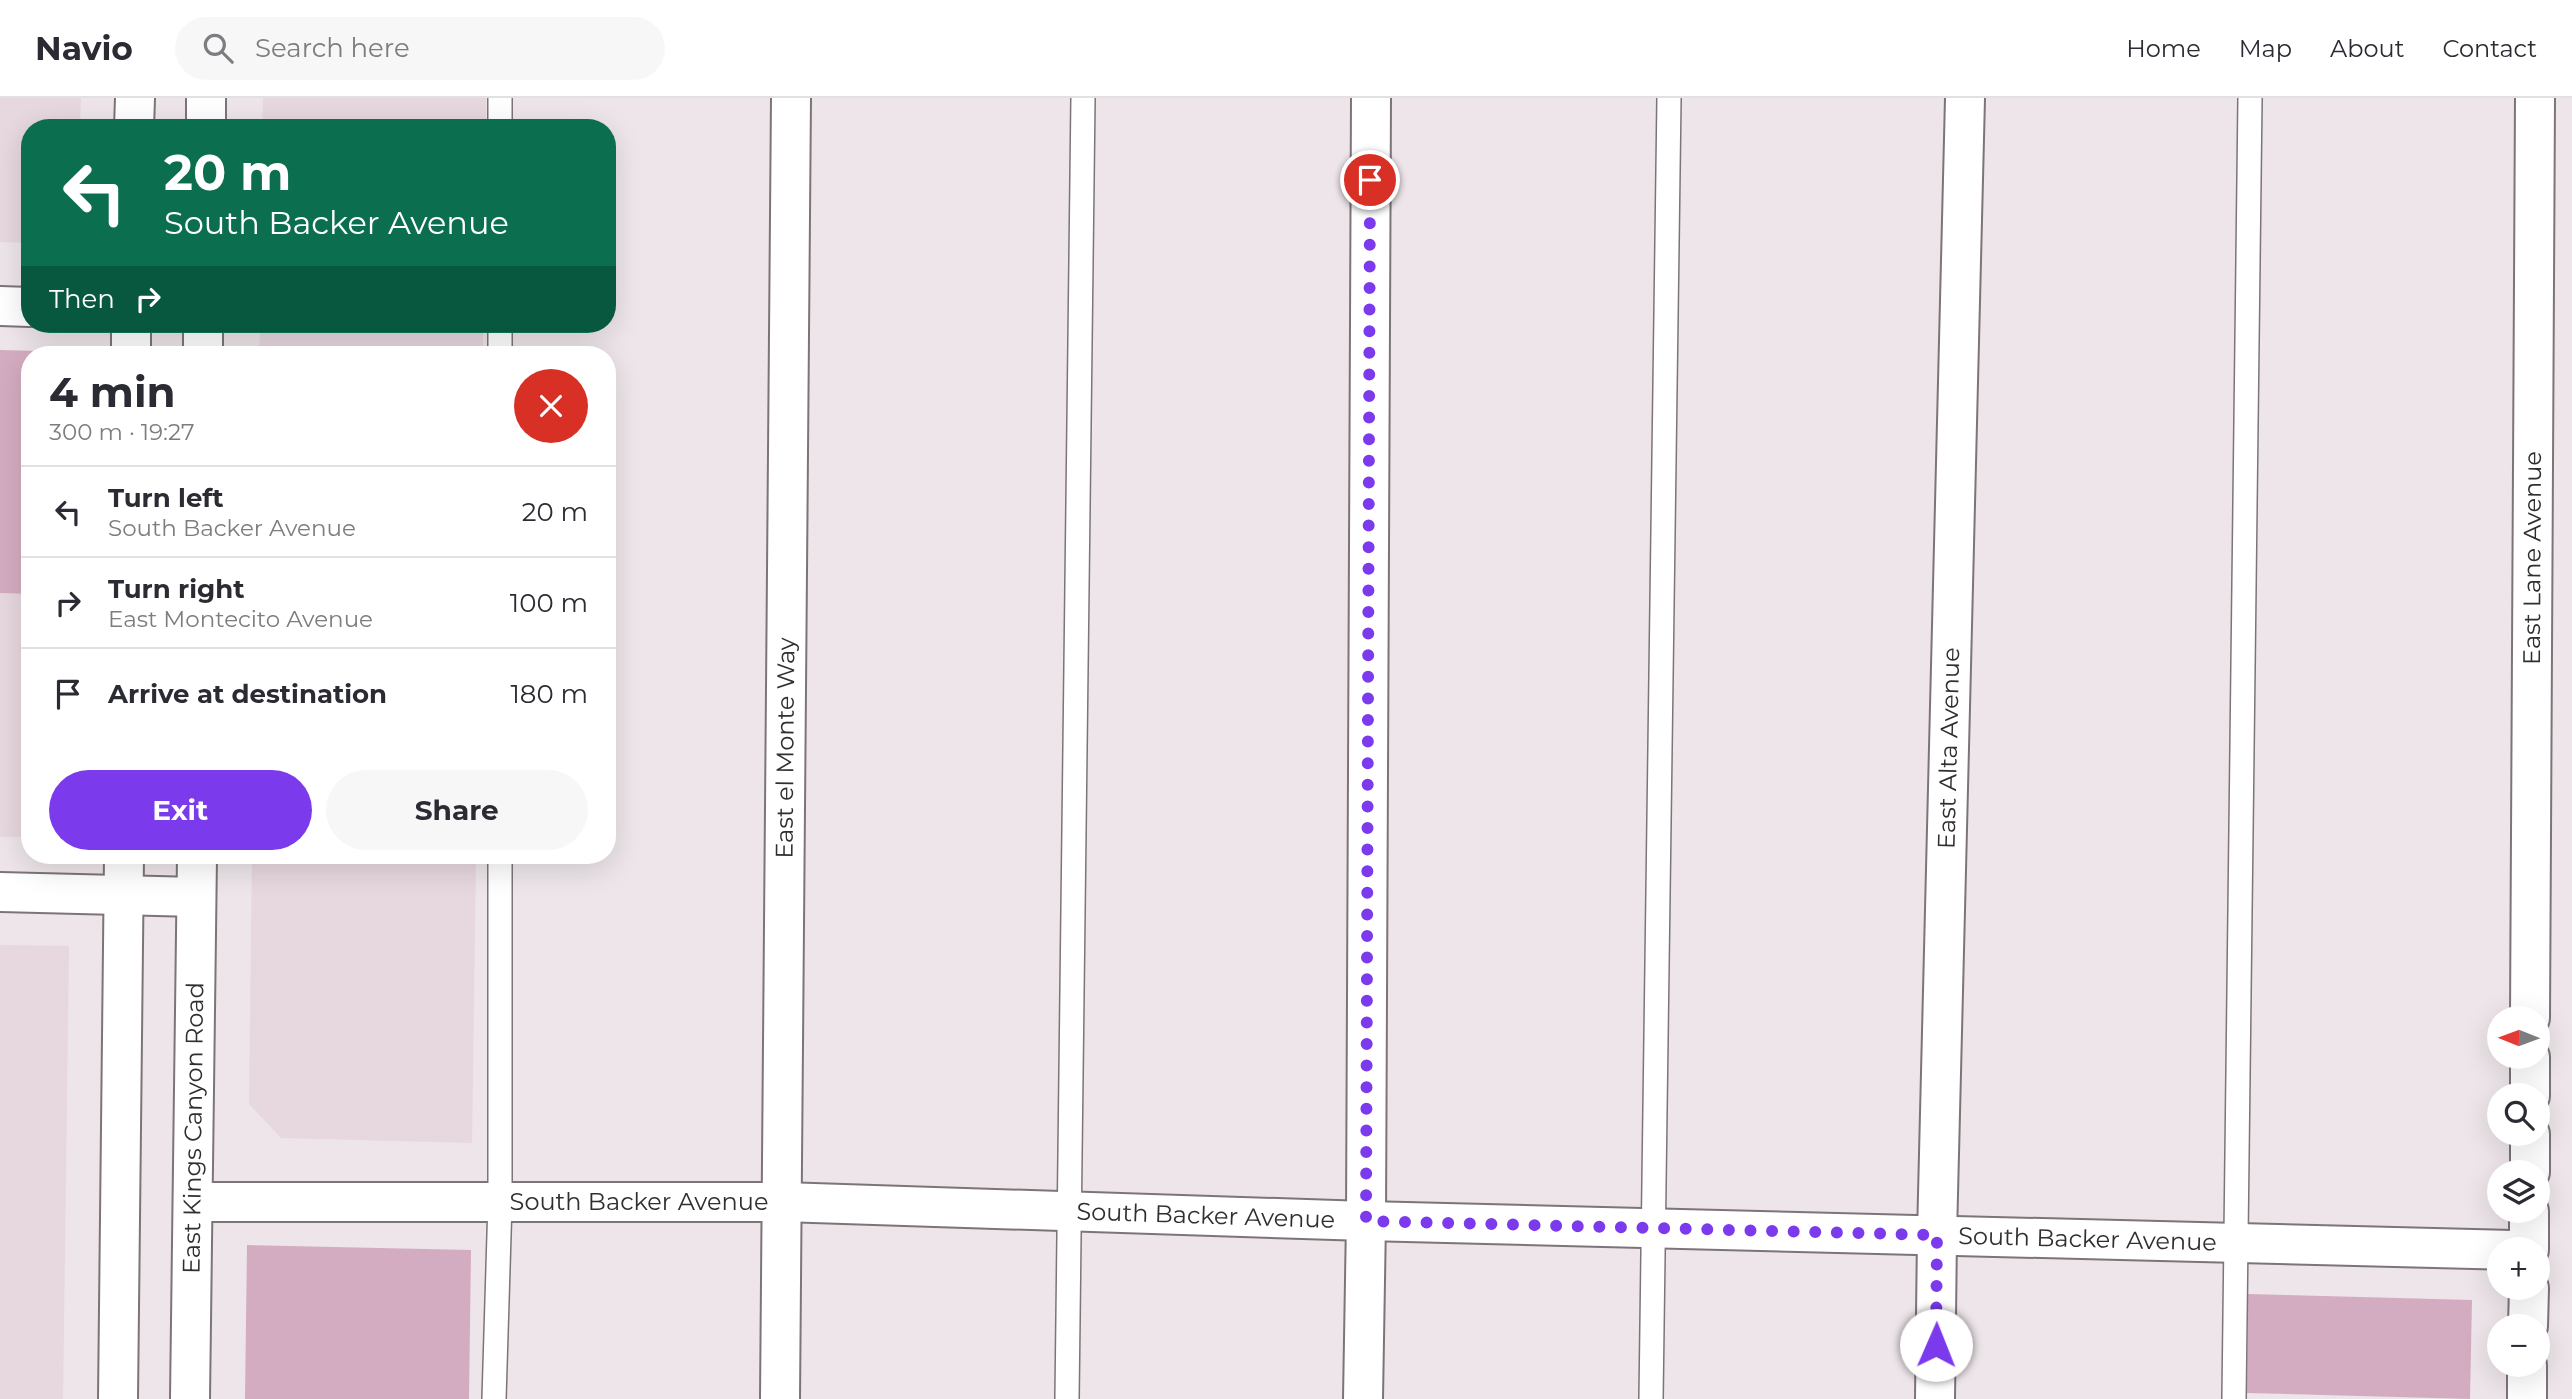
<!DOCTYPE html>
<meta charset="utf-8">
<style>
:root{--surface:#fff;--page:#f7f7f7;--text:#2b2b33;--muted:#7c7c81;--line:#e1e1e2;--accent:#7c3aed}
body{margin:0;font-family:Montserrat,sans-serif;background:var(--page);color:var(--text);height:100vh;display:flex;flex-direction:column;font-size:26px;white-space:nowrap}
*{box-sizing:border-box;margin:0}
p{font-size:23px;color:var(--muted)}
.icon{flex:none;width:38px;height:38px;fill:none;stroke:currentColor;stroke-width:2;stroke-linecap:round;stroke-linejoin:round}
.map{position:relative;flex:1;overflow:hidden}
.side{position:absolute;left:21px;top:248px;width:595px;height:518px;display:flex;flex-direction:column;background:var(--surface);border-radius:28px;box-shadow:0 7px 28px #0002}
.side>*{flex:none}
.hud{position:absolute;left:21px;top:21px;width:595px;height:214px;border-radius:28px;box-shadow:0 7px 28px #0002;background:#0b6e4f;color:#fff;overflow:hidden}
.needle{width:46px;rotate:271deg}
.controls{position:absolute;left:2487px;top:908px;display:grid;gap:14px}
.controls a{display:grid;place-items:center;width:63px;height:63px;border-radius:50%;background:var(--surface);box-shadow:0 7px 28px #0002;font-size:35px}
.pin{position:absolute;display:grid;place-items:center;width:60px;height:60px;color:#fff;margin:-30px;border:4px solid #fff;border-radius:50%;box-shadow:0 2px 7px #0007}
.me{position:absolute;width:77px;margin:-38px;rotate:1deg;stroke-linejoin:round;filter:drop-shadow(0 0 5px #0008)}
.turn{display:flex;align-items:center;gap:24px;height:147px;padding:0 28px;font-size:32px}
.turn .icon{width:91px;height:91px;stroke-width:2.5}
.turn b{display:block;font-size:49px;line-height:60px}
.then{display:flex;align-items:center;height:66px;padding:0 28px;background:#0003;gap:14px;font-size:26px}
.round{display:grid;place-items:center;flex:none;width:74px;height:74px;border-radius:37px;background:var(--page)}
.head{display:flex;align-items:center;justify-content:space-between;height:119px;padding:0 28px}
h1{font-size:42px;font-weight:700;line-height:52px}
.action{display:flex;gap:14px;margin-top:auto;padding:14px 28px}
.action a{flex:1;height:80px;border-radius:42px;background:var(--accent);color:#fff;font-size:28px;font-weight:700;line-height:80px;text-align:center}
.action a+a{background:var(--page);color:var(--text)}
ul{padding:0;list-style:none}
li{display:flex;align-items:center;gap:21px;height:91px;padding:0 28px;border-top:2px solid var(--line)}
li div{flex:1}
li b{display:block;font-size:26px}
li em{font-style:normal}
header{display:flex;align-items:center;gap:42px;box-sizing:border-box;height:98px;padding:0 35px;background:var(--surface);border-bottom:2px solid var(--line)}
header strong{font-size:33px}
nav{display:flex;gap:38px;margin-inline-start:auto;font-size:24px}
.search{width:490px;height:63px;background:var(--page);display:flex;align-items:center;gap:18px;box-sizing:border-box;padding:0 24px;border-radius:38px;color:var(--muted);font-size:26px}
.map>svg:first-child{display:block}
</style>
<header>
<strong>Navio</strong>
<div class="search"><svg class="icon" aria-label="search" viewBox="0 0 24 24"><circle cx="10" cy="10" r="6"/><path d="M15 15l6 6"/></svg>Search here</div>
<nav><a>Home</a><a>Map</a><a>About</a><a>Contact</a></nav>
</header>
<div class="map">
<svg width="2572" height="1301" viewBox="0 0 2572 1301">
<rect width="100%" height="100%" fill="#ede5e9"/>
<path fill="#e7d7df" d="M0,0H81L80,30H30V145L0,144Z
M263,0H486V30H262Z
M260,226H483V257H259Z
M0,495L30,496V739H0Z
M252,758H476L472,1045L281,1040L249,1006Z
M0,847L69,848L63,1301H0Z"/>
<path fill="#d4acc1" d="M0,252L77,254V257H30V496L0,495Z
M247,1147L471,1152L469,1301H245Z
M2248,1196L2472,1202L2470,1301L2247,1295Z"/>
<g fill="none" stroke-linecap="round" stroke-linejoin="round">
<g stroke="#7c7478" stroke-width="26">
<path id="lane" d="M500,30V0
M500,257V226
M494,1301L500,1104V758
M1067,1301L1083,0
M1651,1301L1669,0
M2234,1301L2250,0"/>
</g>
<g stroke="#7c7478" stroke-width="42">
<g id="street">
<path d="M0,208L30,209"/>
<path d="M0,794L196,799"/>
<path id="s1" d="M2530,920L2535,0"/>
<path d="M2530,998V959"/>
<path d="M2530,1074V1036"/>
<path id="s2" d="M193,1104H783L1366,1123L2513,1152"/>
<path d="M2529,1152V1113"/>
<path d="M2528,1228L2529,1190"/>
<path id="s3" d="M780,1301L791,0"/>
<path d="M1363,1301L1366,1123L1371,0"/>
<path id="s4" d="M1935,1301L1937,1137L1965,0"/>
<path d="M2527,1301V1267"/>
</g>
</g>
<g stroke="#7c7478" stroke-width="42">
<g id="secondary">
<path d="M134,30L135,0"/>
<path d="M206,30V0"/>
<path d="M131,257V226"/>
<path d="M203,257V226"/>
<path d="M118,1301L124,758"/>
<path id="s5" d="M190,1301L197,758"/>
</g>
</g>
<use href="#lane" stroke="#fff" stroke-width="23"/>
<use href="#street" stroke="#fff" stroke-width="38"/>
<use href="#secondary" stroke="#fff" stroke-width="38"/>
</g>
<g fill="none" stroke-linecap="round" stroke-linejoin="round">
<path stroke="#7c3aed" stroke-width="12" stroke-dasharray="0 21.6" d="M1370,82L1366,1123L1937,1137L1936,1247"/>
</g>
<g text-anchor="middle" stroke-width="7" stroke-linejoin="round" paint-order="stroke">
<g font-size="24" fill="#312e2f" stroke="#ede5e9">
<text dy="8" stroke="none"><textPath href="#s1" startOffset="460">East Lane Avenue</textPath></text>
<text dy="8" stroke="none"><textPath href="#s4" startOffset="651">East Alta Avenue</textPath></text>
<text dy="8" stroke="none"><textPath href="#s3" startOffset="651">East el Monte Way</textPath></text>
<text dy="8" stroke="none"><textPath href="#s5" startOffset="271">East Kings Canyon Road</textPath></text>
<text dy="8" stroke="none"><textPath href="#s2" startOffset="446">South Backer Avenue</textPath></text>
<text dy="8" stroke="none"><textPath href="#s2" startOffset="1013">South Backer Avenue</textPath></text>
<text dy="8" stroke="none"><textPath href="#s2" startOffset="1895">South Backer Avenue</textPath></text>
</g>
</g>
</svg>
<div class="controls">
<a><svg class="needle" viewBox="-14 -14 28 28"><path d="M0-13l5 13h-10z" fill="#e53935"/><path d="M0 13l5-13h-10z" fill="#7c7c81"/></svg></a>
<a><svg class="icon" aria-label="search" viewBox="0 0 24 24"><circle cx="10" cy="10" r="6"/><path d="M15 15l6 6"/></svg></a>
<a><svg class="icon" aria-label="layers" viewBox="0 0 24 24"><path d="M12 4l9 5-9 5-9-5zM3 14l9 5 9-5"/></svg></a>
<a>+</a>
<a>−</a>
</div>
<div class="pin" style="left:1370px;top:82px;background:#d93025"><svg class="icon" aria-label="arrive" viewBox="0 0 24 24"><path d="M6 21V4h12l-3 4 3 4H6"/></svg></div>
<svg class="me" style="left:1936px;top:1247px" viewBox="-20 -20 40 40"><circle r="19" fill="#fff"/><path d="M0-13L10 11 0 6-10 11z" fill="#7c3aed"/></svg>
<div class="hud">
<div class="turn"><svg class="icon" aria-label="left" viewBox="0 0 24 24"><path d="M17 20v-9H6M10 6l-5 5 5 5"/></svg><div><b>20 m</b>South Backer Avenue</div></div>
<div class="then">Then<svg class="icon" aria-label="right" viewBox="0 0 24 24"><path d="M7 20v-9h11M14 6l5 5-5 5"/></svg></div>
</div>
<section class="side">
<div class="head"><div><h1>4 min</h1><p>300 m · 19:27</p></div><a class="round" style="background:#d93025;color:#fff"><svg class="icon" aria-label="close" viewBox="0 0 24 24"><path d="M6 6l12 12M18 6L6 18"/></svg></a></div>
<ul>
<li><svg class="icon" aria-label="left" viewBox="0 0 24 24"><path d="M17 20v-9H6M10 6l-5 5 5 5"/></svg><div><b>Turn left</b><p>South Backer Avenue</p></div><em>20 m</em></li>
<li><svg class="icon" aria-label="right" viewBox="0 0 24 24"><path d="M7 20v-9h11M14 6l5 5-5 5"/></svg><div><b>Turn right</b><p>East Montecito Avenue</p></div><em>100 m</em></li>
<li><svg class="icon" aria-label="arrive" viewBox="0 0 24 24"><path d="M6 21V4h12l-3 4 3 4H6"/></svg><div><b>Arrive at destination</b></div><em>180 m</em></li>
</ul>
<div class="action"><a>Exit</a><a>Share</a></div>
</section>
</div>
